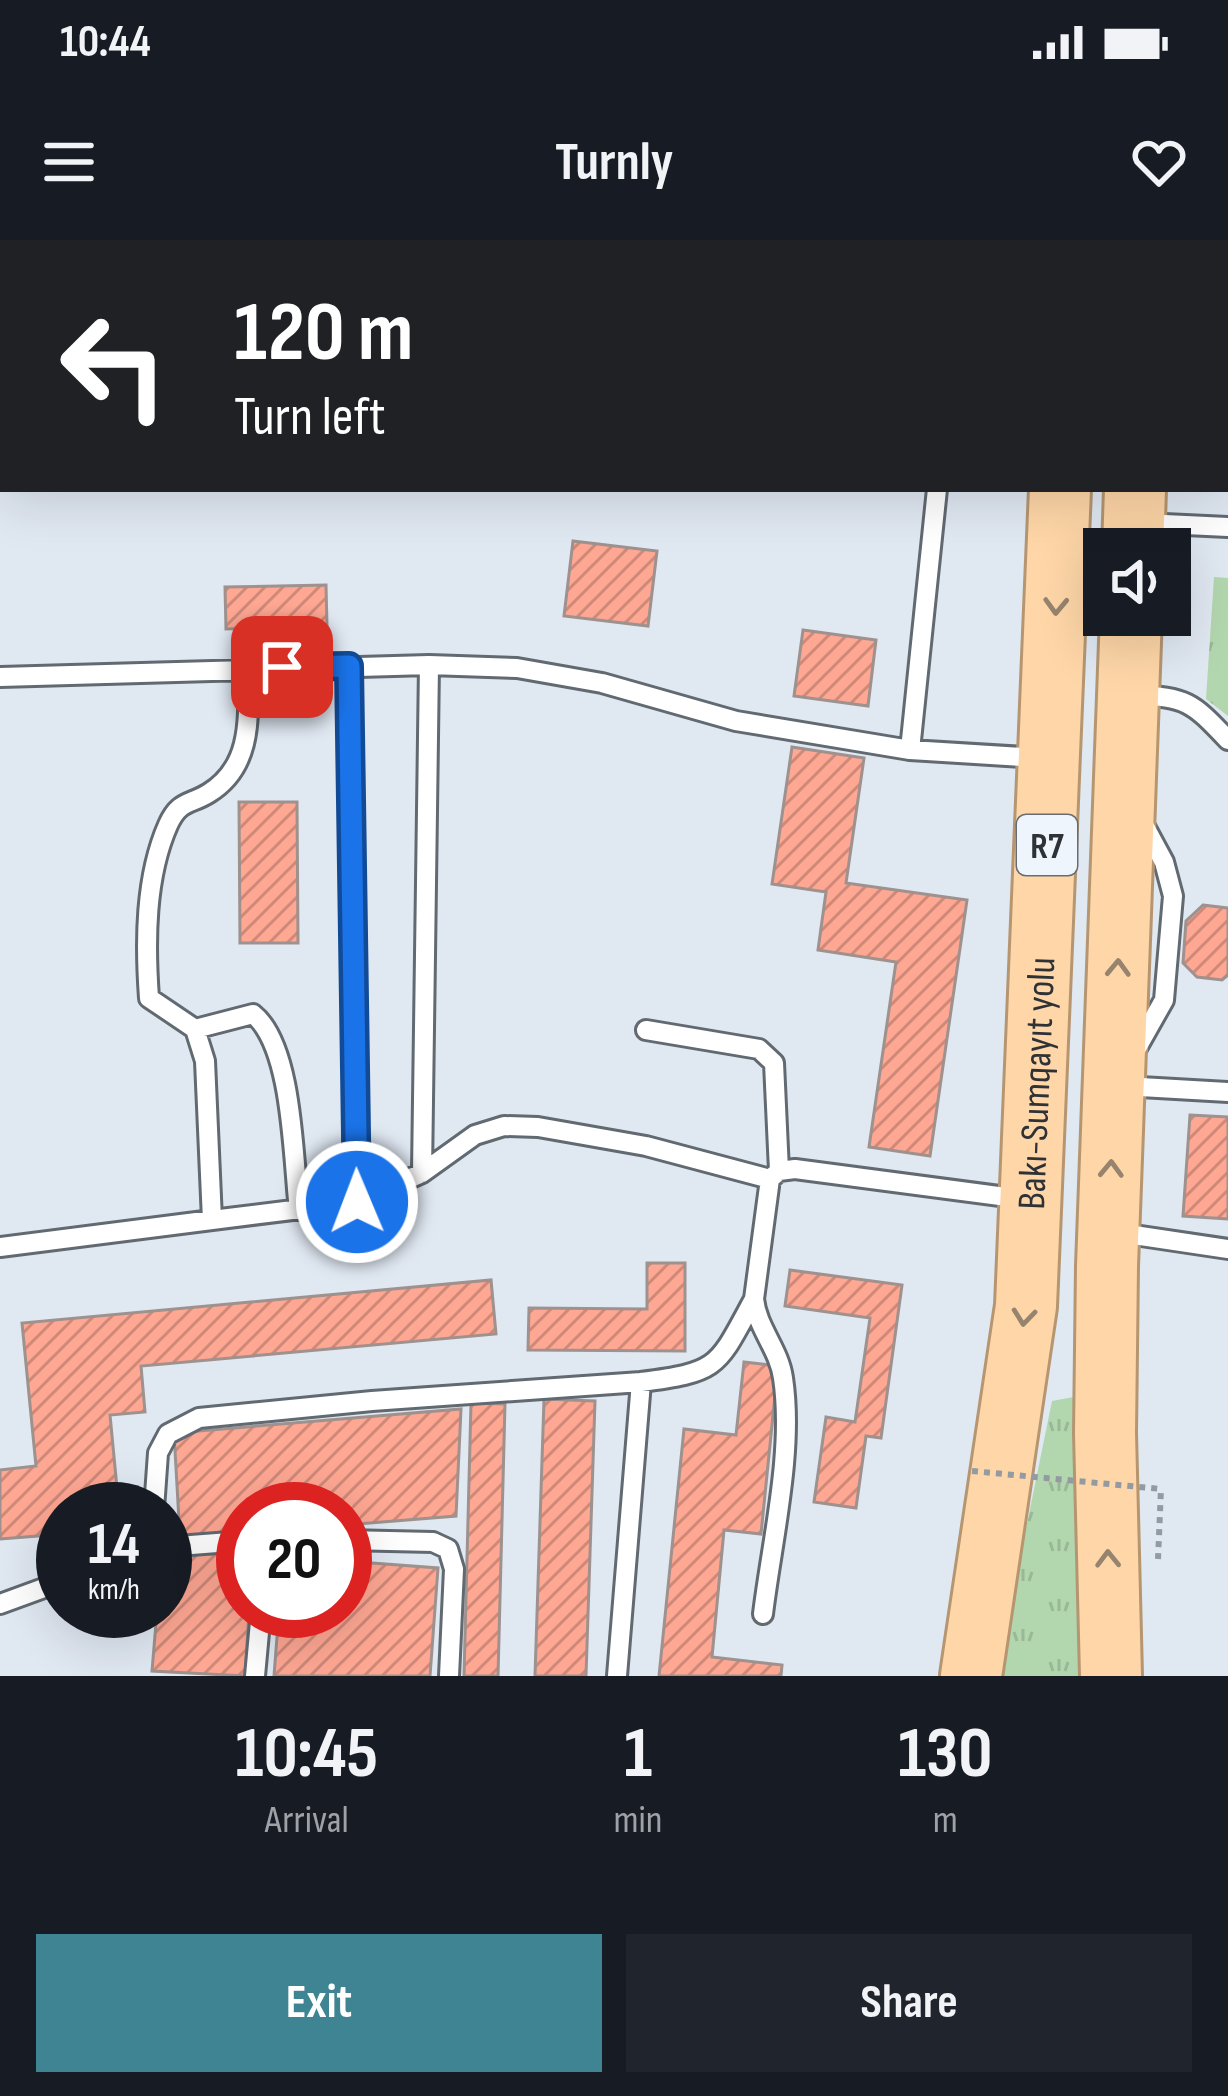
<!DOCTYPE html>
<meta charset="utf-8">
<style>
:root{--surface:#171b24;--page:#20242c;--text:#f1f3f6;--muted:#9ea1a6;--accent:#3f8492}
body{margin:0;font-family:"Sofia Sans Condensed",sans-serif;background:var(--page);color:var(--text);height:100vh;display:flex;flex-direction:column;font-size:45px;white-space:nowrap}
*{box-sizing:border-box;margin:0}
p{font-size:39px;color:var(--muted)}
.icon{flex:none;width:66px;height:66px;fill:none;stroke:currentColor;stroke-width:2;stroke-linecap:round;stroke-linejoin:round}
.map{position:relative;height:1436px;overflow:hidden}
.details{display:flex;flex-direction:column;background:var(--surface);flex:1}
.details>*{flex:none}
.hud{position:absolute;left:0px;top:0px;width:1230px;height:252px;box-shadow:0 12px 48px #0002;background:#202124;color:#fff;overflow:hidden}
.controls{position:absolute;left:1083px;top:288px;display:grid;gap:24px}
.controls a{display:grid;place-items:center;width:108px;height:108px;border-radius:0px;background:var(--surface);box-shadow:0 12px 48px #0002;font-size:60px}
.speed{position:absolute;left:36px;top:1242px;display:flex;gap:24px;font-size:60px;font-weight:700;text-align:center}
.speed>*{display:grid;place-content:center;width:156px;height:156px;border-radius:50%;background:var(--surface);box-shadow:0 12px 48px #0002;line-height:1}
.speed small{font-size:30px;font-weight:400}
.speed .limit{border:18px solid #d22;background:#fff;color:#111}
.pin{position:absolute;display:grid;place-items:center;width:102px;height:102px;color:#fff;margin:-51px;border-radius:24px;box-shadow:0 6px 18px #0006}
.me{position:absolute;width:132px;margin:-66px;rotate:359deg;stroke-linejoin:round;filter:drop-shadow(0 0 9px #0008)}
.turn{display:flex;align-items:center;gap:42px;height:252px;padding:0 36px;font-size:54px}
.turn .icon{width:156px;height:156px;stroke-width:2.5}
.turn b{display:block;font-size:84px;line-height:102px}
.eta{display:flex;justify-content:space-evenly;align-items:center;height:204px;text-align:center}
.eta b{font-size:72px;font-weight:700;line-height:84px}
.primary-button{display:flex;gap:24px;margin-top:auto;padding:24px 36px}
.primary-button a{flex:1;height:138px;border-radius:0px;background:var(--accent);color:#fff;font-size:48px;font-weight:700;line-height:138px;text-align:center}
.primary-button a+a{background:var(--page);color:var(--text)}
.status{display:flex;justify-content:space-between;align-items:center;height:84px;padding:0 60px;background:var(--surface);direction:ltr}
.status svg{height:33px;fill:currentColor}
header{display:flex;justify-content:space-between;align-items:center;height:156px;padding:0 36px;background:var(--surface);font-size:54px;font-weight:700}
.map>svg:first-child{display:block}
</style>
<div class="status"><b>10:44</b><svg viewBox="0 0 49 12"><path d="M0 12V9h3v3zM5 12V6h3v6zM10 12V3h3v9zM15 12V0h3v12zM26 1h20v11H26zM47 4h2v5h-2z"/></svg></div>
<header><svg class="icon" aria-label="menu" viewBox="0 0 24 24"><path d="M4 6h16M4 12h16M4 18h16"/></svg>Turnly<svg class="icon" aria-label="heart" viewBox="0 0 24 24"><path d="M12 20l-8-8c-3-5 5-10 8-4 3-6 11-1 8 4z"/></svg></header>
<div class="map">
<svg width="1228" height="1436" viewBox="0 0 1228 1436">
<defs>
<pattern id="grass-tufts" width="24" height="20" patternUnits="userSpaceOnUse" patternTransform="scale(3)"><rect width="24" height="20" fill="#b2d6ae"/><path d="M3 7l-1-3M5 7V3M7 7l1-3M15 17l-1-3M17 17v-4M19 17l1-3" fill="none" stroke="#99b896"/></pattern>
<pattern id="building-hatch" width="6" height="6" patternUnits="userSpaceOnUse" patternTransform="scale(3)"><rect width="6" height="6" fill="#fea793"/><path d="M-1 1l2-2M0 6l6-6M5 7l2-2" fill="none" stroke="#ce8979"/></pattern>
</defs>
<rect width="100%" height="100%" fill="#e0e8f2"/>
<path fill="url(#grass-tufts)" d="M1214,337L1228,338V476L1206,459Z
M1079,1156L1087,1436H996L1052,1161Z"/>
<path fill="url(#building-hatch)" stroke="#9e918e" stroke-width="3" d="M573,301L657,311L648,386L564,376Z
M326,345L327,386L226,389L225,347Z
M803,390L876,400L868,466L794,456Z
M792,507L864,518L846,643L967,660L930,916L869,907L896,722L818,710L826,652L772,644Z
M239,562H297L298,703H240Z
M1203,665L1228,668V735L1222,740L1197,737L1183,723L1186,681Z
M1190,875L1228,877V979L1183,976Z
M647,1023H685V1111L528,1110L529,1068L647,1069Z
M790,1030L902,1045L881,1198L866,1196L856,1268L814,1262L826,1177L855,1182L870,1078L785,1066Z
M491,1040L496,1094L141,1126L145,1172L110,1175L119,1269H63V1294L0,1299V1230L36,1226L22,1083Z
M744,1122L778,1126L761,1294L724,1290L712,1417L782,1425L781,1436H659L684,1189L736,1195Z
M544,1159L595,1161L586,1436H535Z
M471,1163L505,1164L498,1436H464Z
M461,1169L456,1276L345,1285V1269H243V1293L180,1298L174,1193Z
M165,1311L243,1316V1371H249L245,1436L152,1431L157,1371H165Z
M345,1321L438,1328L430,1436H274L279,1371H345Z"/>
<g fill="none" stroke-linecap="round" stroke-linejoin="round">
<g stroke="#616971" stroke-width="24">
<path id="service" d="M205,3L213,0
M963,3L964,0
M0,82L3,81
M1143,283L1228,287
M349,426L357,962
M0,437L429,425
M1134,454C1188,459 1190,460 1228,500
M910,510L1040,518
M195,789L253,774C293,806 293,919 299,970
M646,790L759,809L774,823L779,931
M1133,815L1164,760L1173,656L1164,622L1143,583
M1123,846L1228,852
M422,933L429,425L517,428L602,443L736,481L910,510L937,249
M212,980L357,962L422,933L475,895L504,886L538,887L646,906L770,939
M1114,992L1228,1009
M0,1007L212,980L205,821L195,789L149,758C145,702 145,637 168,585C179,560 190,565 209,553C254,525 248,474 248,428
M154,1269L158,1213L168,1194L199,1178L372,1161L641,1142
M345,1300L433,1302L448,1309L454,1329L449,1436
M165,1307L243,1301
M0,1364L63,1341
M763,1374C772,1300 794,1211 783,1138C779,1109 757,1088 754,1059L770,939L779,931L795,929L1022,959
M255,1436L261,1371
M617,1436L641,1142C720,1132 717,1127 754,1059"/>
</g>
<g stroke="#b59671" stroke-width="66">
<g id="trunk">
<path d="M1067,3L1068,0"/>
<path d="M1142,3V0"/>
<path d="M1133,309L1135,249"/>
<path id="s1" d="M971,1436L1026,1066L1060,249"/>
<path d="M1111,1436L1105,1193L1107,1026L1131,375"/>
</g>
</g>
<path stroke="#949aa1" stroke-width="6" stroke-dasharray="6 6" stroke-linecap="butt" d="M1158,1319L1161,1249"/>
<use href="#service" stroke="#fff" stroke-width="18"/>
<use href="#trunk" stroke="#fed6a7" stroke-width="60"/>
<path stroke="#949aa1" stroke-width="6" stroke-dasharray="6 6" stroke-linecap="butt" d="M972,1231L1161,1249"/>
</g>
<defs><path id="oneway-chevron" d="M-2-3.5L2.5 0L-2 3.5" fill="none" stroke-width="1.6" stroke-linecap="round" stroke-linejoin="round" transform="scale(3)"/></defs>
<g stroke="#96846e">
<use href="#oneway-chevron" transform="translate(1056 366) rotate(92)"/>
<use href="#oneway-chevron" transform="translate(1118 728) rotate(-88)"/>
<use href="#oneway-chevron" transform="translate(1111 929) rotate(-88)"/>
<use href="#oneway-chevron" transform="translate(1024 1077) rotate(96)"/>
<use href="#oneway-chevron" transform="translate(1108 1319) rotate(-91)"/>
</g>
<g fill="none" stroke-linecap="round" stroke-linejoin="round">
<g stroke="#114b97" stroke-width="30">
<path id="route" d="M282,427L349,426L357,962"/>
</g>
<use href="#route" stroke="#1a73e8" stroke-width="21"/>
</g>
<g text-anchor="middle" stroke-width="9" stroke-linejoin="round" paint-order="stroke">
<rect fill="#eff5fd" stroke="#686c71" stroke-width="3" x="1017" y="575" width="60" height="60" rx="9"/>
<g font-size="36" font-weight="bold" fill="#2e3135">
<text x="1047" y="618">R7</text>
</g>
<g font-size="39" fill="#2e3135" stroke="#eff5fd">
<text dy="14" stroke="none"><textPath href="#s1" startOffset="597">Bakı-Sumqayıt yolu</textPath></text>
</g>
</g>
</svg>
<div class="controls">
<a><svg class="icon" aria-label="sound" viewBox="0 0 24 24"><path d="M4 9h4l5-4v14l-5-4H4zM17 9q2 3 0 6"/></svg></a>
</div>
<div class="speed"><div>14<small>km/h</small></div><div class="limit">20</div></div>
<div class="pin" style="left:282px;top:427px;background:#d93025"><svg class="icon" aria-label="arrive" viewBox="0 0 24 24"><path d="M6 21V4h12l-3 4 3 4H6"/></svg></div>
<svg class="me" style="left:357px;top:962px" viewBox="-20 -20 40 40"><circle r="17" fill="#1a73e8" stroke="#fff" stroke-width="3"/><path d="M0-11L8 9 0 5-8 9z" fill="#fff"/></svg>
<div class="hud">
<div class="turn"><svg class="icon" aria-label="left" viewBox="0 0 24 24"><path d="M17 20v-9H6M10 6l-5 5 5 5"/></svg><div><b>120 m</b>Turn left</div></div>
</div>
</div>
<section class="details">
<div class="eta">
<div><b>10:45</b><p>Arrival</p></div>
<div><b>1</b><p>min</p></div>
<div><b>130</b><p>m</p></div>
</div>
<div class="primary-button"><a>Exit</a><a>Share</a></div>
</section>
